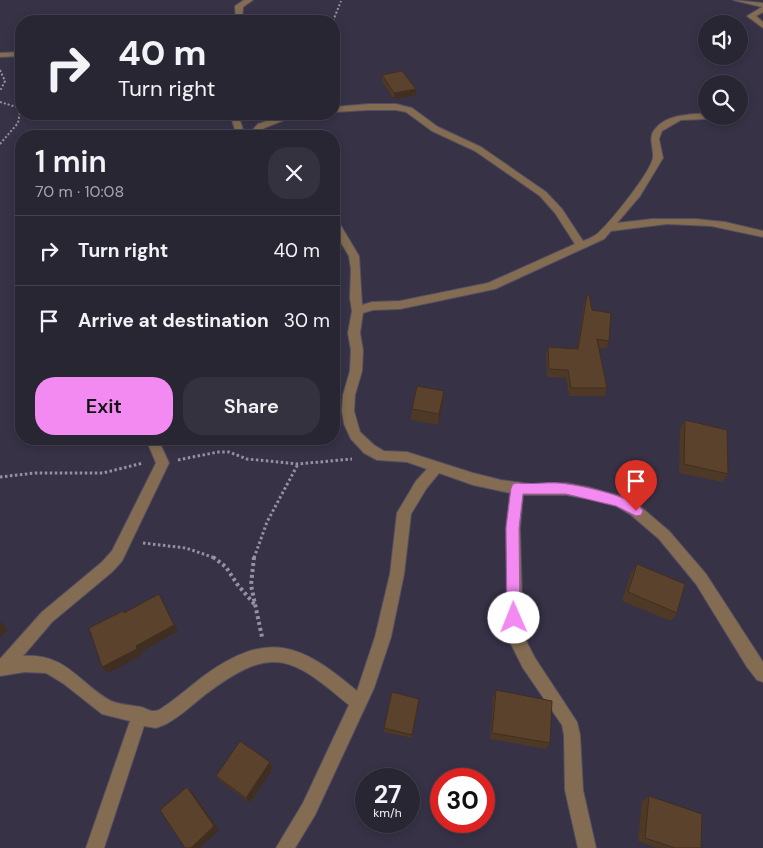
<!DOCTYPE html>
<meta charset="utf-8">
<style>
:root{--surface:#292634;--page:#353240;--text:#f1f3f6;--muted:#a5a5ac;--line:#45434f;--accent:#f28af2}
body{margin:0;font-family:"DM Sans",sans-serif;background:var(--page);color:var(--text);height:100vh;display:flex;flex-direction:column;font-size:19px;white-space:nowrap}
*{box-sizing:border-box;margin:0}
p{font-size:16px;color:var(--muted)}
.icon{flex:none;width:28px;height:28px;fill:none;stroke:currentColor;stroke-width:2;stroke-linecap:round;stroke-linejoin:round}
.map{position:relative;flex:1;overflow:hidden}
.panel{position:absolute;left:15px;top:130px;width:325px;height:315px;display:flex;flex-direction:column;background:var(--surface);border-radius:20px;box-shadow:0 2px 8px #0003,0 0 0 1px var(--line)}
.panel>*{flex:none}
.hud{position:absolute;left:15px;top:15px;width:325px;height:105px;border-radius:20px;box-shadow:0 2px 8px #0003,0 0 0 1px var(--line);background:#292634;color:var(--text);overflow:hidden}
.tools{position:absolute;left:698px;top:15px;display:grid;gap:10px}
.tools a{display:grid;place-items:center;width:50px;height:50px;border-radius:50%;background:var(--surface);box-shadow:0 2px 8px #0003,0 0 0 1px var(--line);font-size:25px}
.speed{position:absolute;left:355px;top:768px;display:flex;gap:10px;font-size:25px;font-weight:700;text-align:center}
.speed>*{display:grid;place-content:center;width:65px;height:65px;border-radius:50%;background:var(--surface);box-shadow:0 2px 8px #0003,0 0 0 1px var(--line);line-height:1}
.speed small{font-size:12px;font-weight:400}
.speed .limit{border:8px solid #d22;background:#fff;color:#111}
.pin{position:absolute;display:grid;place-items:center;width:42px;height:42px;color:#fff;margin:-51px -21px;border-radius:50% 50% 50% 0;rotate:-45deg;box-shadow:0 0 5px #0007}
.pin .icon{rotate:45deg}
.me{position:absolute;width:55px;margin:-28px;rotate:359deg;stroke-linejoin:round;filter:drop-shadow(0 0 4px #0008)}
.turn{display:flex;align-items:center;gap:18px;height:105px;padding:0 20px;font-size:22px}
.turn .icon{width:65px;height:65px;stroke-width:2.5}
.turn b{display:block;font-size:35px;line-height:42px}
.round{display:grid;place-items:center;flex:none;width:52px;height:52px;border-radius:20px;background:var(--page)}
.overview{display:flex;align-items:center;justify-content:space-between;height:85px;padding:0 20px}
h1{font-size:30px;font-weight:600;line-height:38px}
.cta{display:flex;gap:10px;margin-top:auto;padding:10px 20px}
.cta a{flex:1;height:58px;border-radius:20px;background:var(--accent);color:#111;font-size:20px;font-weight:600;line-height:58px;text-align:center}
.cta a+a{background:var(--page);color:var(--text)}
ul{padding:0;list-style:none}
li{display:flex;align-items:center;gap:15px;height:70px;padding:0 20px;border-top:1px solid var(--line)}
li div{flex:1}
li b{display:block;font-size:19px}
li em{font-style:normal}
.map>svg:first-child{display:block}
</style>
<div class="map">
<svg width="763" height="848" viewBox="0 0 763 848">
<rect width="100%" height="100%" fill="#373246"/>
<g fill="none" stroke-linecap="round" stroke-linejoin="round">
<g stroke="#534e61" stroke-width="2">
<path id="minor" d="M244,0H253L243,7L242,21H236L235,6Z
M733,0L763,3V12L756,16L763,22V28L747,16L762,7Z
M21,52V56L0,57V53Z
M369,104H396L412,108L438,127L481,147L546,192L562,209L583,241C588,239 593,237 597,234C609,224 652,171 653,157C654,147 647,137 656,128C668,114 689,115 706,113V116H710L706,119L681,120L662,131L659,139L663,158L640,196L617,223L652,219H696L725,222L763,231V237L711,226L667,224L611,231L604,239L495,289L400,309L373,310L363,313L360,333L363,350L362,371L355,395L354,411L360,432L374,445L384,451L407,452L473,473L501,480L531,484L566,483L588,487L624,497L641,507L669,531L706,574L763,662V682L757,680L747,667L696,584L659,539L631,515L616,506L588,499L566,495H523L520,528L523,635L535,658L577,722L580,735L583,790L596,848H578L565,790L564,735L562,725L523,668L507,636L506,528L510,493L473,485L439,473L426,489L411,514L404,574L391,637L374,688L315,815L295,848H276L303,803L349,705C291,656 272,644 206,694C193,704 181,716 166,724L156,728L144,726L104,848H86L130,721L102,714L64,684L46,673L25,672L0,676V659L42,612L102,562L112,551L156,463L146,439H158L169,463L122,561L112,572L52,622L23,656C67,653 78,683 111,701C120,705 132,705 141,707C148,709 151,713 159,710C175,700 189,687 205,675C269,630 300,643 357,691L375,637L390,574L397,513L416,481L427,469L407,462L377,460L364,453L351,439L344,424L342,411L343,395L350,371L351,350L348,333L352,311L350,298L351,269L349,256L334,231V220L338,221L359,256L362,305L372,302L400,301L488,283L575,244L555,213L540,196L475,151L432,131L406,112L396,110H369L334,112V107Z
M230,114H238L245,136H237Z
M288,114H300L264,128L256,136H247L258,124Z"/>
</g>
<path stroke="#9591a2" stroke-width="2" stroke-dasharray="2 2" stroke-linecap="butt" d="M333,21L341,1
M0,70L5,81L0,91
M0,102L20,108
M0,144L18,123L21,106"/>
<path stroke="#9591a2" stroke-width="3" stroke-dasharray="2.5 2.5" stroke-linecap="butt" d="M178,460L218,452H229L247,459L298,464L352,459
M0,477L35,473H103L143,463
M143,543L186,548L215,558
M254,558L267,522L298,464"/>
<path stroke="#9591a2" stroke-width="4" stroke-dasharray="3 3" stroke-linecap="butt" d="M213,557L226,567L237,584L255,605
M254,557L251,585L262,637"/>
<use href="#minor" fill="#836c52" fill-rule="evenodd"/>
</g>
<path fill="#4e3927" d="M382,75L416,89V95L394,99L382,81Z
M587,295L592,310L609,341L606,349L599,348L607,388L604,396H569L566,378L547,377L546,355L548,347L577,349L584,304Z
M444,391L443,402L438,425L411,420L412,409Z
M685,420L728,474L722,482L679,473L680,429Z
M637,564L677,613L671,621L622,601L631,573Z
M496,690L550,743L546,749L490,739L493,697Z
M419,699L412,738L384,732V728Z
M270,762L273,768L250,803L220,781L216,776Z
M649,796L701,848H657L638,841L642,801Z"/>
<path fill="#402e20" d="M416,89V95L394,99V93Z
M444,391L443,402L438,425L439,414Z
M159,594L178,631L141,652L142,655L108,673L102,667L136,646Z
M0,621L8,630L0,637Z
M270,762L273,768L250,803L246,798Z
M187,787L192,792L219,830L200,848H191Z"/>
<path fill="#5b422d" stroke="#402e20" d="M402,71L416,89L394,93L382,75Z
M587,295H589L592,310L611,313L609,341L597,339L607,388H571L568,370L549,369L548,347L578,349Z
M417,386L444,391L439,414L412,409Z
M685,420L727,430L728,474L684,464Z
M637,564L685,584L677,613L628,592Z
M159,594L174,625L136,646L137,649L102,667L89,628L123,611L124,613Z
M496,690L552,701L550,743L492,733Z
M392,692L419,699L412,735L384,728Z
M240,741L270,762L246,798L216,776Z
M187,787L214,826L191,848H185L160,810Z
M649,796L702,814L701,848H675L645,838Z"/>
<path fill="#f28af2" stroke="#9d5a9d" d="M517,483C534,485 551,481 567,484C583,486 636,497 643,511L641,515L636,516L616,506L566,494H523L519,528L520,618L518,623L514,625L509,623L507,618L506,528L511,488L513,484Z"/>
</svg>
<div class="tools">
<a><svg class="icon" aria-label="sound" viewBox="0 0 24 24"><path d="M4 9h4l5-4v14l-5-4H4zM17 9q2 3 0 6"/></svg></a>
<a><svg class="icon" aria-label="search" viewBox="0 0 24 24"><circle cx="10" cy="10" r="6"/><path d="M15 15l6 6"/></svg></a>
</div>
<div class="speed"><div>27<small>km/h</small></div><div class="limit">30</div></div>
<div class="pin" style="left:636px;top:511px;background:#d93025"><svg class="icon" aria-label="arrive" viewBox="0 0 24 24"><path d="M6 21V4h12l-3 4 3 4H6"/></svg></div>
<svg class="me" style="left:514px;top:618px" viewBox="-20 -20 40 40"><circle r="19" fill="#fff"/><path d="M0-13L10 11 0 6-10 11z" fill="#f28af2"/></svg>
<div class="hud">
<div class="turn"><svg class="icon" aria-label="right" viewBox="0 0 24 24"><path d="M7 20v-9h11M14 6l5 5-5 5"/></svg><div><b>40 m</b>Turn right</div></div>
</div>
<section class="panel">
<div class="overview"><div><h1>1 min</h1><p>70 m · 10:08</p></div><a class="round"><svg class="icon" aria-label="close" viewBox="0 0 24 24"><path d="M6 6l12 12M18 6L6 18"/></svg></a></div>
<ul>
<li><svg class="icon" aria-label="right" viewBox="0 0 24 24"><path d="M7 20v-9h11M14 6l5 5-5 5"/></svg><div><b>Turn right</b></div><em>40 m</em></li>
<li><svg class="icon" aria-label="arrive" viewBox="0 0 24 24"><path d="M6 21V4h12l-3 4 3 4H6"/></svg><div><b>Arrive at destination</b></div><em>30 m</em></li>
</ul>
<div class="cta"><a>Exit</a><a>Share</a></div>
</section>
</div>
